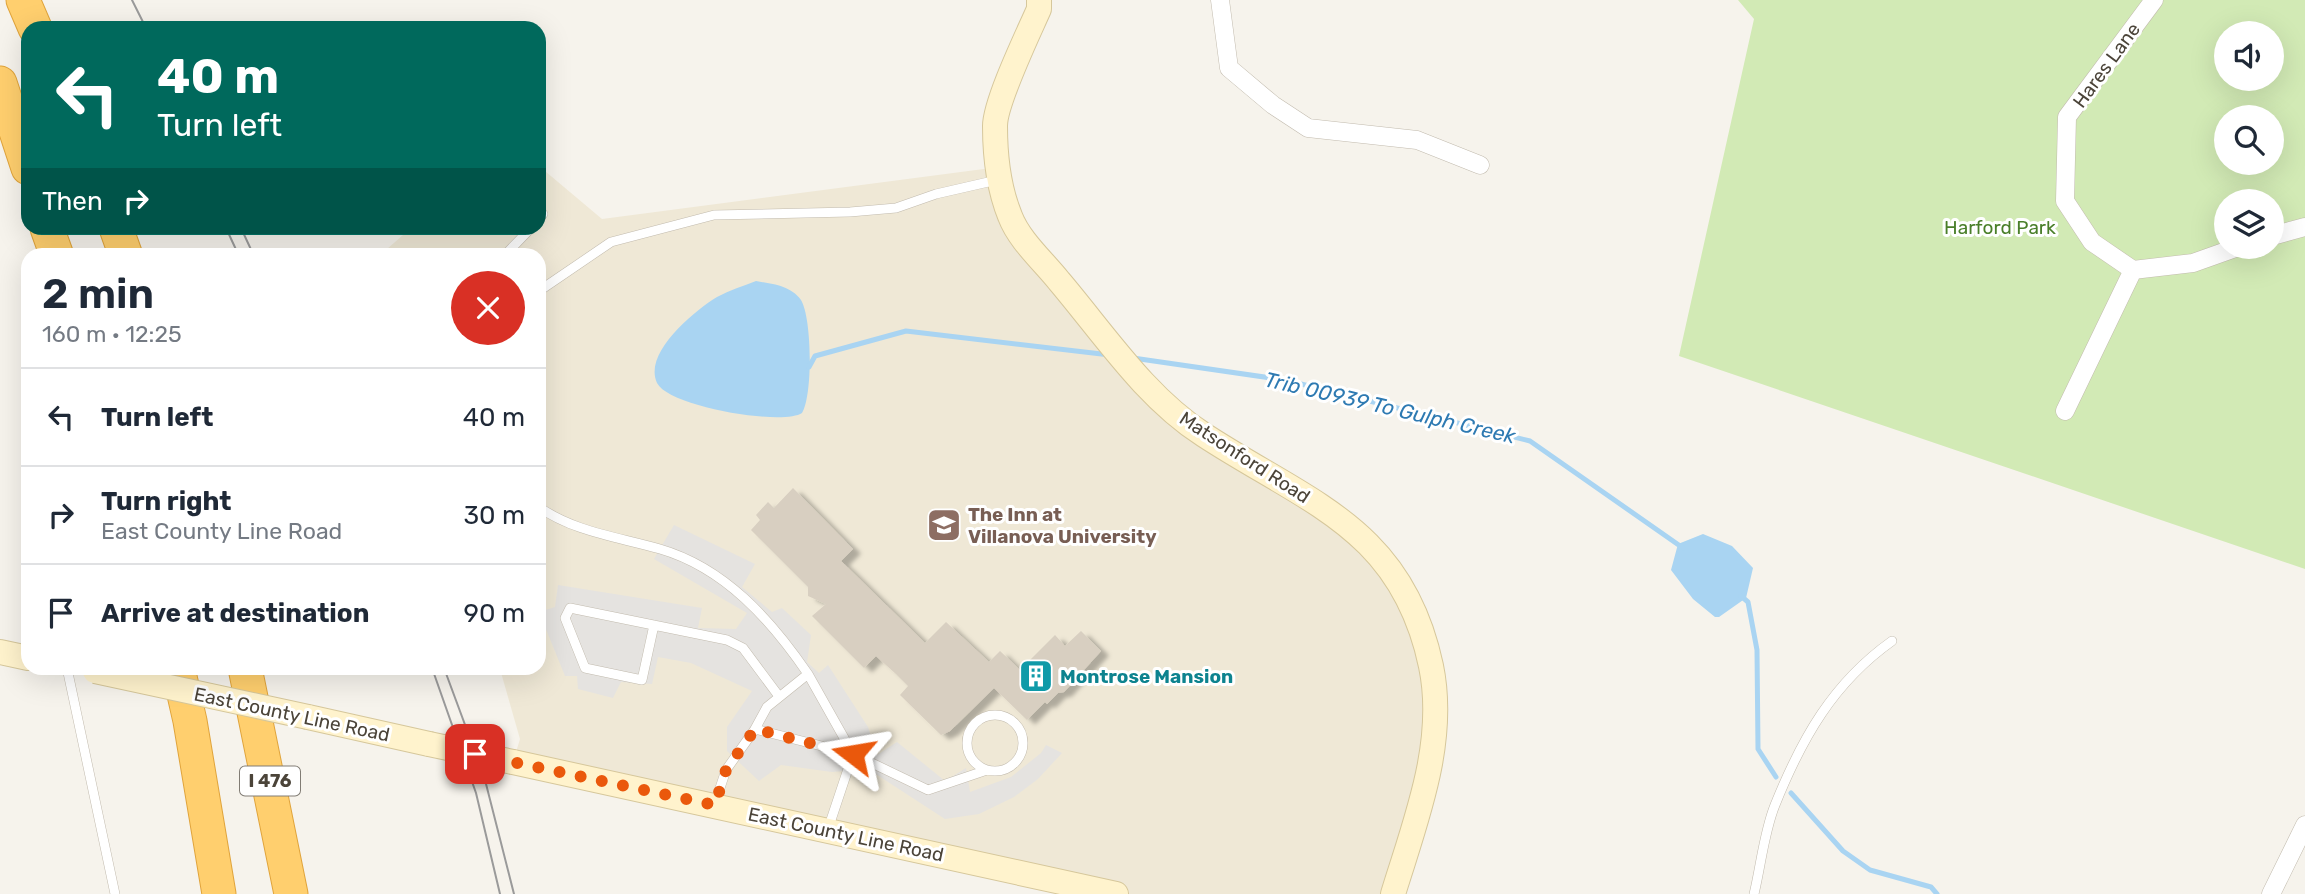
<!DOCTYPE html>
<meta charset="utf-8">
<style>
:root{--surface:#fff;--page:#f2f2f3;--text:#1f2937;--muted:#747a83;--line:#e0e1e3}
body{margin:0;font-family:Rubik,sans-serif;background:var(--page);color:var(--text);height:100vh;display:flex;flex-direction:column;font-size:26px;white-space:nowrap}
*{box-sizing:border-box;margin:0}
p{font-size:23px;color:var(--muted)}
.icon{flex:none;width:38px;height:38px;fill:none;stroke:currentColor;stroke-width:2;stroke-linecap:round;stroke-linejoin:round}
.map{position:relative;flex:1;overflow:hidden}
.panel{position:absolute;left:21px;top:248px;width:525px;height:427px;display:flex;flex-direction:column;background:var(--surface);border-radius:21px;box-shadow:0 7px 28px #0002}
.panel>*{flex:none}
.top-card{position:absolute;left:21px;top:21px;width:525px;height:214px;border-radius:21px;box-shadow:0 7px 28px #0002;background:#00695c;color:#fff;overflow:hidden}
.fabs{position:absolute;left:2214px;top:21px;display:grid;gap:14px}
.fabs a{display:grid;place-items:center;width:70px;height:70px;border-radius:50%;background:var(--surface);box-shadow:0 7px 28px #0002;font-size:35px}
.pin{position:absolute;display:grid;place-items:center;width:60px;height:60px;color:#fff;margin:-30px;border-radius:14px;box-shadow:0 4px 10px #0006}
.me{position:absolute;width:77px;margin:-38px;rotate:284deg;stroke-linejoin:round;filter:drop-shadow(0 0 5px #0008)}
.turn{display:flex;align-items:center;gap:24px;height:147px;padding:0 21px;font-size:32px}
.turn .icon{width:91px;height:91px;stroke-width:2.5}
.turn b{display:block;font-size:49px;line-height:60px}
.then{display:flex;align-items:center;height:66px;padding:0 21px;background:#0003;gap:14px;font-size:26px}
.round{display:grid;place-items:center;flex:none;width:74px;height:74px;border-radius:37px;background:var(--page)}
.head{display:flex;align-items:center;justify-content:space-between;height:119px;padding:0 21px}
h1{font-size:42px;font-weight:600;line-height:52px}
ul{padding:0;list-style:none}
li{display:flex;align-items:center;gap:21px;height:98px;padding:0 21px;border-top:2px solid var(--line)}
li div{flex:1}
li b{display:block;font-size:26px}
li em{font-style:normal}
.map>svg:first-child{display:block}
</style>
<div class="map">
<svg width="2305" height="894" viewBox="0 0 2305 894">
<defs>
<filter id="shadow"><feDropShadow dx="8" dy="4.5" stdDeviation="2" flood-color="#0004"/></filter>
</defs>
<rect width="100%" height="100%" fill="#f6f3ec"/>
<path fill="#efe8d6" d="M539,166L602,219L999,167L1010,219L1157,397L1389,566L1435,697L1393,894H1116L513,762L520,739L500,669L539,668V256H379L411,228H539Z"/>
<path fill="#d2eab5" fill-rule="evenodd" d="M1738,0H2305V569L1679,356L1754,19ZM2226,33H2272V79H2226ZM2226,117H2272V163H2226ZM2226,201H2272V247H2226Z"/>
<path fill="#e5e3e0" d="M674,525L755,564L742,587L772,612L782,608L811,635L807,662L819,673L828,665L868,727L877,755L897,742L945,781L966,768L970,792L1011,777L1041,753L1046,745L1062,753L1038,779L1014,797L979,814L945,819L868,769L832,772L781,765L759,781L727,751V727L752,691L691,663L658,657L652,684L621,682L613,698L578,689L577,676H565L539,612L555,607L558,585L702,608L698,628L736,629L747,613L654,559Z"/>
<path fill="#a9d4f2" d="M756,281C772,284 790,285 801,300C812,318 813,395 802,413C783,426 669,407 657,383C643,353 694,311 717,297C730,290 743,286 756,281Z
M1703,534L1732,546L1753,568L1746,598L1719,617H1715L1693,599L1671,570L1678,544Z"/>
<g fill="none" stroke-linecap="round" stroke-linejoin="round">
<path stroke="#a9d4f2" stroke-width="5" d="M1133,358L1285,380L1530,441L1683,548
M809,367L815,356L906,331L1110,355
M1741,596L1748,602L1757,650L1758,749L1776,777
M1791,793L1843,851L1870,870L1931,887L1937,894"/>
</g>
<path fill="#d8cfc1" filter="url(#shadow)" d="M793,488L853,549L841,561L925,643L946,622L989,662L1000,651L1020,670L1055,635L1065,646L1081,631L1101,651L1064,692L1058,693L1047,704L1045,702L1027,720L994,688L950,731L941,735L900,695L908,686L896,674L876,656L864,668L812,616L826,604L808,596V587L751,530L760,520L756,515L768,502L774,508Z"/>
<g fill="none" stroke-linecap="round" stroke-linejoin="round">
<g stroke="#c2bbae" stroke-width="10">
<path id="lane" d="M539,218L543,214
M504,256L531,228
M539,291L611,242L714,215L850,212L896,208L936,194L997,180
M539,507C574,532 619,537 660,549C725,568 771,620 808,674
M654,625L642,680L585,668L565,618L570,608L727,640L743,648L778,695
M67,668L115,894
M967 743a28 28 0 1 1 56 0a28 28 0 1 1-56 0Z
M715,803L726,770L755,729
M828,829L853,754L808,674L767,707L755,729L853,754L928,790L987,770
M1754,894C1761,865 1764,832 1775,805C1802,738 1833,683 1892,641"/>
</g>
<g stroke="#c2bbae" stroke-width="19">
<path id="street" d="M1220,0L1229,68L1273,105L1308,128L1417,140L1480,165
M2272,236L2305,227
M2133,270L2193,263L2238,247
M2065,411L2133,270L2092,242L2065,201L2067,117L2154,0
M2271,894L2305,825"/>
</g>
<g stroke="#d6c79b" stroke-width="26">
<path id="secondary" d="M1039,0V9C1028,34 995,102 995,126C995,156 999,189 1010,216C1019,240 1043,261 1059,281C1104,334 1145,397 1204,435C1308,503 1402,528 1431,666C1447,743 1415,822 1393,894
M0,652L28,658
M308,717L429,744
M513,762L1116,894"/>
</g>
<g stroke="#e0a43c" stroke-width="35">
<path id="highway" d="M23,0L35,28
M0,83L28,168
M47,228L57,256
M116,228L126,256
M178,668L190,721L219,894
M245,668L291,894"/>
</g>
<use href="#lane" stroke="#fff" stroke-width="9"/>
<use href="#street" stroke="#fff" stroke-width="18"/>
<use href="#secondary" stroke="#fff3cd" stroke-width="24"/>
<use href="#highway" stroke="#ffcf6e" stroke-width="33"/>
<path stroke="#9a9a9a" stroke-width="2" d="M132,0L146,28
M226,228L239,256
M241,228L254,256
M432,668L476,793L500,894
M444,668L484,776L514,894"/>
<g stroke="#d6c79b" stroke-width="26" stroke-linecap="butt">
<path id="secondary-bridge" d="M95,671L308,717
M429,744L513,762"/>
</g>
<use href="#secondary-bridge" stroke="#fff3cd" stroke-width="24"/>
</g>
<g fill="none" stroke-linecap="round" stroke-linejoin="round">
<path stroke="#ea580c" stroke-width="12" stroke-dasharray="0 21.6" d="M475,754L715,805L726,770L755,729L853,754"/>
</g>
<defs>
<g id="university-square" transform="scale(1.75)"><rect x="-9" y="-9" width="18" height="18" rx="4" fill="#8d6e63" stroke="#fff"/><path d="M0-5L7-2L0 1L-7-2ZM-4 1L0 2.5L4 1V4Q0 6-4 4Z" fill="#fff"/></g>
<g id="building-square" transform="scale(1.75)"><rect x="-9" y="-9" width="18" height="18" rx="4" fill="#0f9aa8" stroke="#fff"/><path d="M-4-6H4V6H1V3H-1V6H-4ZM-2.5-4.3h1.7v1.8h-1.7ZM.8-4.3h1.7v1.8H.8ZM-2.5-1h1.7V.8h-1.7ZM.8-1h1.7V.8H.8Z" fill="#fff"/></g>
</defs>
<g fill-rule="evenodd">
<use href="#university-square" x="944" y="525"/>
<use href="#building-square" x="1036" y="676"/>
</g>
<g text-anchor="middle" stroke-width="6" stroke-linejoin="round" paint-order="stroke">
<rect fill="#fff" stroke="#817c74" stroke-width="2" x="240" y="766.5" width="60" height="29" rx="5"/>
<g font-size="18" font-weight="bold" fill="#4b4439">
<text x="270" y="787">I 476</text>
</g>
<g font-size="19" fill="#4b4439" stroke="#fff">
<text transform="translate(2106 65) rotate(-54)" y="7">Hares Lane</text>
<text transform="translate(1245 457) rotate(33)" y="7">Matsonford Road</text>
<text transform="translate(292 714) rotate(12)" y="7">East County Line Road</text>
<text transform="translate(846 834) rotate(12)" y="7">East County Line Road</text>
</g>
<g font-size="19" fill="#4a7f2a" stroke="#fff">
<text x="2000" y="234">Harford Park</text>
</g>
<g font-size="19" font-weight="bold" fill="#785e54" stroke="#fff" text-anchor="start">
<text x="968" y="521">The Inn at<tspan x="968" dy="22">Villanova University</tspan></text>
</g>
<g font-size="19" font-weight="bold" fill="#0d838f" stroke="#fff" text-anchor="start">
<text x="1060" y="683">Montrose Mansion</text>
</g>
<g font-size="21" font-style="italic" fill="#2e7ab2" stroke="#fff">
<text transform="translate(1390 408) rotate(13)" y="7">Trib 00939 To Gulph Creek</text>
</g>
</g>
</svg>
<div class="fabs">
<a><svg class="icon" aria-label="sound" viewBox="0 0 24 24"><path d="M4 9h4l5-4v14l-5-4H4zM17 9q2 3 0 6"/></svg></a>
<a><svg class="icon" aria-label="search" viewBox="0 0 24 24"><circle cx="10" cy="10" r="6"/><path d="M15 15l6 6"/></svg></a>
<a><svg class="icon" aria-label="layers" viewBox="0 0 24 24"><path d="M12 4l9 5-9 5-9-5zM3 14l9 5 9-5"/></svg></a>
</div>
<div class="pin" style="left:475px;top:754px;background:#d93025"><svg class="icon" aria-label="arrive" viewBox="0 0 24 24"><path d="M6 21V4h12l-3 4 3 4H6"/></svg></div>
<svg class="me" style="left:853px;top:754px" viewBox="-20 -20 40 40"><path d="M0-17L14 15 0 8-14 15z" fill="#ea580c" stroke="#fff" stroke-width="4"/></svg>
<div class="top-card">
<div class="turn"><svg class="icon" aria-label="left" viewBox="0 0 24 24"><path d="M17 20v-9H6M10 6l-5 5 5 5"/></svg><div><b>40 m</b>Turn left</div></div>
<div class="then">Then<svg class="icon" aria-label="right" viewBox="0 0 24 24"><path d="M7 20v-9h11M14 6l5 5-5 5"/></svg></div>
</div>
<section class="panel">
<div class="head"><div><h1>2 min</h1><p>160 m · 12:25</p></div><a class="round" style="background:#d93025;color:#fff"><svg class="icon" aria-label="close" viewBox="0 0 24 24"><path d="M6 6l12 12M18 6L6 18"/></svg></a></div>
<ul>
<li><svg class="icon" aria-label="left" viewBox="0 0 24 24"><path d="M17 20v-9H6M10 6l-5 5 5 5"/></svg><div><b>Turn left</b></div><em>40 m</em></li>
<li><svg class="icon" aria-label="right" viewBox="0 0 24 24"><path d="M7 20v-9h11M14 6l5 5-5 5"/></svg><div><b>Turn right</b><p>East County Line Road</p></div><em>30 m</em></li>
<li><svg class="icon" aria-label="arrive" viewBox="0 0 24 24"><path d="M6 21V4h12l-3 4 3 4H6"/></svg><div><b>Arrive at destination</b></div><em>90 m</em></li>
</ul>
</section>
</div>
